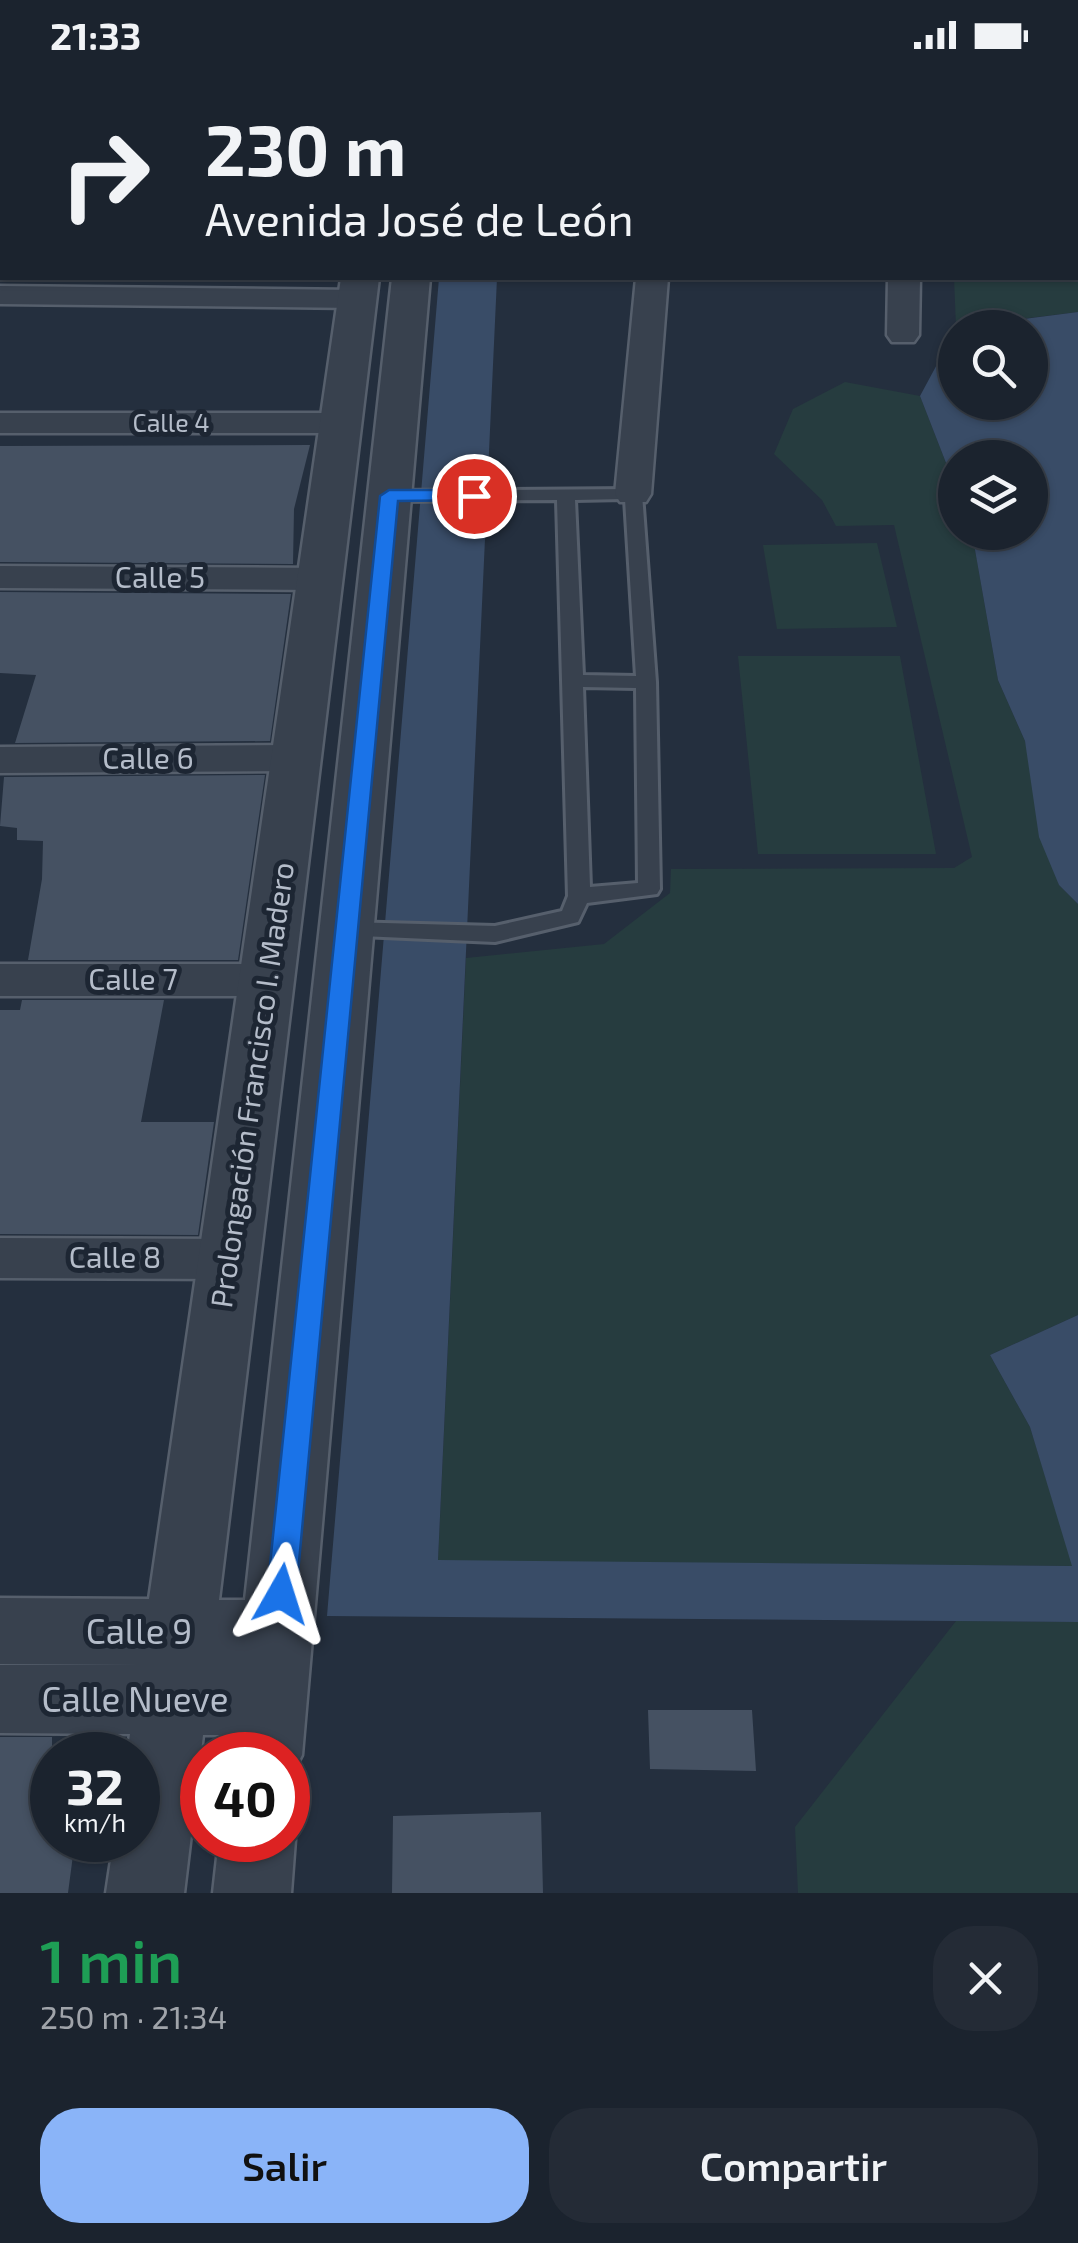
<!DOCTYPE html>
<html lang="es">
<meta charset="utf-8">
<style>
:root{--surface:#1b232e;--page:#242b36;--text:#f1f3f6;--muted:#a0a4aa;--line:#39404a;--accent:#8ab4f8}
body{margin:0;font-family:"Exo 2",sans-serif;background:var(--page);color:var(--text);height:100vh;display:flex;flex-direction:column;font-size:38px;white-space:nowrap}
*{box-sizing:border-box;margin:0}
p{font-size:32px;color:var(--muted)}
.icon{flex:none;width:55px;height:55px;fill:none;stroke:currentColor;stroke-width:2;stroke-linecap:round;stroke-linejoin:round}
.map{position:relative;height:1823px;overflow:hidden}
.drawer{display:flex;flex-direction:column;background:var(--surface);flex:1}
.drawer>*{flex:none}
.hud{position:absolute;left:0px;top:0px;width:1080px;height:210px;box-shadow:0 2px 8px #0004,0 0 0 2px var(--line);background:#1b232e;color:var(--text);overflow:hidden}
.tools{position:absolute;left:938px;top:240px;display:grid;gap:20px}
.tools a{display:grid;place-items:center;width:110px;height:110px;border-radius:50%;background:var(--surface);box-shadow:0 2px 8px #0004,0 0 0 2px var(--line);font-size:50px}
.speed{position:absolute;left:30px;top:1662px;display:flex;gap:20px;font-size:50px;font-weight:700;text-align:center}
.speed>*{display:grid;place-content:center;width:130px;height:130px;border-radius:50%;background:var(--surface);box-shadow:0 2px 8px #0004,0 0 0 2px var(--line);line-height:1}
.speed small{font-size:25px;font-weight:400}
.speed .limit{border:15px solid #d22;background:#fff;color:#111}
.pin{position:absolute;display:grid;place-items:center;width:85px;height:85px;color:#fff;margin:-42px;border:5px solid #fff;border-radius:50%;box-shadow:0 2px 10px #0007}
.me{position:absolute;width:110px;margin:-55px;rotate:6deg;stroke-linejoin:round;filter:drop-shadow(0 0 8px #0008)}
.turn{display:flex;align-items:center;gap:35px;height:210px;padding:0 40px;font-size:45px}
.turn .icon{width:130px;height:130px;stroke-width:2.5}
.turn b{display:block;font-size:70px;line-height:85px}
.round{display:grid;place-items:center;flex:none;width:105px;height:105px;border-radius:40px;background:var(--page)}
.overview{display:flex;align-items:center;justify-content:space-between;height:170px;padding:0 40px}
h1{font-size:60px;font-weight:600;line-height:75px;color:#1e9e55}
.action{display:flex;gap:20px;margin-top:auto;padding:20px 40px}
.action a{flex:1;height:115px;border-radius:40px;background:var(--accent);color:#111;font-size:40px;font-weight:600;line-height:115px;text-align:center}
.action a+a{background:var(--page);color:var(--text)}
.status{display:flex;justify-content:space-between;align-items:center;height:70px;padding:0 50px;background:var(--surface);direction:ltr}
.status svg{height:28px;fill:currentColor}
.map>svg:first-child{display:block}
</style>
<div class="status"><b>21:33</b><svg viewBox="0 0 49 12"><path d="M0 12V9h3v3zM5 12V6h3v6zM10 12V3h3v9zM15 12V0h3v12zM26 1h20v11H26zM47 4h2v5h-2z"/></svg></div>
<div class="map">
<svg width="1078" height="1823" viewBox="0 0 1078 1823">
<rect width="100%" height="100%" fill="#242f3e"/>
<path fill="#263c3f" d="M1078,125V242L956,257L954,208H1078Z
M845,312L920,326L955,416V462L972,463L998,610L1025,671L1059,815L1078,834V1245L990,1285L1030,1357L1073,1496L438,1491L466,888L604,874L670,823L671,799L954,798L972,787L894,455L836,456L822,430L774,384L793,339Z
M877,473L897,557L777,559L763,475Z
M738,586H900L936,784H758Z
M956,1551L1078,1552V1823H798L795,1757Z"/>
<path fill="#394c67" d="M439,208H497L438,1490L1072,1496L1030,1357L990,1285L1078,1245V1552L327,1546Z
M1078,242V834L1059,815L1039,767L1025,671L998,610L972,463L1030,462V388H955V416L920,326L955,261V332H1030V258L963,257Z"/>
<path fill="#455162" d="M310,375L294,439L293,494L0,492V376Z
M0,522L291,524L270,671L15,673L36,605L0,603Z
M265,705L238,890H28L42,809L43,771L17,770V758L0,756L4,707Z
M22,930H164L141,1052H214L198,1165L0,1164V940H20Z
M648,1640H752L756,1701L650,1699Z
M0,1667H52V1770H75L68,1823H0Z
M541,1742L543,1823H392L393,1746Z"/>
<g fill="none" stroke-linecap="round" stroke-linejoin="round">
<g stroke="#565f6c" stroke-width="6">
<path id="service" d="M633,419L642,424L656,612L660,819L657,824L587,833L578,852L495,872L339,865L336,860L339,855L347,852L495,856L562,841L568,826L557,430L389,431L380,426L389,421ZM625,429L636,606L583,605L575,430ZM583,617L636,618L638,813L590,817Z"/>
</g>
<g stroke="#565f6c" stroke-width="5">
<path id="minor" d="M289,0L290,2L119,1L120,0Z
M660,0H686L687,2H660Z
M0,48H2V65H0Z
M0,93H2V111H0Z
M636,208H668L651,424L646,432H620L615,424Z
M888,208H920L919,265L914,272H892L887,265Z
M0,216L357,220L373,229L357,238L0,234Z
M0,343H341L353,346L358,353L353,360L341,363H0Z
M0,496L320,498L333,501L339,509L333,517L320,520L0,518Z
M296,675L310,679L316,688L310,697L296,701L0,703V677Z
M0,894H267L283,899L289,910L283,921L267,926H0Z
M0,1168L230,1169L248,1175L255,1189L248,1203L230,1209L0,1208Z"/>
</g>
<g stroke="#565f6c" stroke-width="5">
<path id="tertiary" d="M415,0H447L448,2H415Z
M341,208H379L219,1530H245L392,208H430L302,1685L288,1712V1685H228L230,1665H203L184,1823H106L114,1770H138V1685H127L130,1664L0,1663V1595H140L0,1594V1528L149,1529Z
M288,1752L295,1770L291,1823H213L219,1770H288Z"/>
</g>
<g stroke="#565f6c" stroke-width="5">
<path id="secondary" d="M2,74V97L0,98V75Z"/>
</g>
<use href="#service" fill="#38414e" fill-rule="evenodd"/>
<use href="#minor" fill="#38414e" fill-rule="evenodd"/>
<use href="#tertiary" fill="#38414e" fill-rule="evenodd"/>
<use href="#secondary" fill="#465061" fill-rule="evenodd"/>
</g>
<path fill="#1a73e8" stroke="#114b97" stroke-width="2.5" d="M474,420L483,426L481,430L398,431L296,1524L291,1534L281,1537L271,1534L267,1524L380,426L389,420Z"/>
<g text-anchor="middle" stroke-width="10" stroke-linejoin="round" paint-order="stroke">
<g font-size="25" fill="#b4bcc9" stroke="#1d2633">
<text x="171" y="362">Calle 4</text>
</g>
<g font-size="30" fill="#b4bcc9" stroke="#1d2633">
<text x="160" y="518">Calle 5</text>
<text x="148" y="699">Calle 6</text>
<text x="133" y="920">Calle 7</text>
<text transform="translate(253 1015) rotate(-82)" y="10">Prolongación Francisco I. Madero</text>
<text x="115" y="1198">Calle 8</text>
</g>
<g font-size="35" fill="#b4bcc9" stroke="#1d2633">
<text x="139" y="1574">Calle 9</text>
<text x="135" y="1642">Calle Nueve</text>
</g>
</g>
</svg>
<div class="tools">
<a><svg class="icon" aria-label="search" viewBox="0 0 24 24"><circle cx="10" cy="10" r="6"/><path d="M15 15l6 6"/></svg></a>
<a><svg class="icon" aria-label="layers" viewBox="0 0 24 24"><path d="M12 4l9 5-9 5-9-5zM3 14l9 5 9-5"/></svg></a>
</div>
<div class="speed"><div>32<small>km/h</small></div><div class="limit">40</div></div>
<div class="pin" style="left:474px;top:426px;background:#d93025"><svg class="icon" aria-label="arrive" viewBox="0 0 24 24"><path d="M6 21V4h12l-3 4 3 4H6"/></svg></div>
<svg class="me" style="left:281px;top:1524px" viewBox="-20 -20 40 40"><path d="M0-17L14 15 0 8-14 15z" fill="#1a73e8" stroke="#fff" stroke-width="4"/></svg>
<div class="hud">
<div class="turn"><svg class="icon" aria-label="right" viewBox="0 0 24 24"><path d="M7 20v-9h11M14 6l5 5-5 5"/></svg><div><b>230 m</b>Avenida José de León</div></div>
</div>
</div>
<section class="drawer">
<div class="overview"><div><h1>1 min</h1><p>250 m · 21:34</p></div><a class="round"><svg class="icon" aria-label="close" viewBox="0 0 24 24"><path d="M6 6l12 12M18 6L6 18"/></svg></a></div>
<div class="action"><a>Salir</a><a>Compartir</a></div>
</section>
